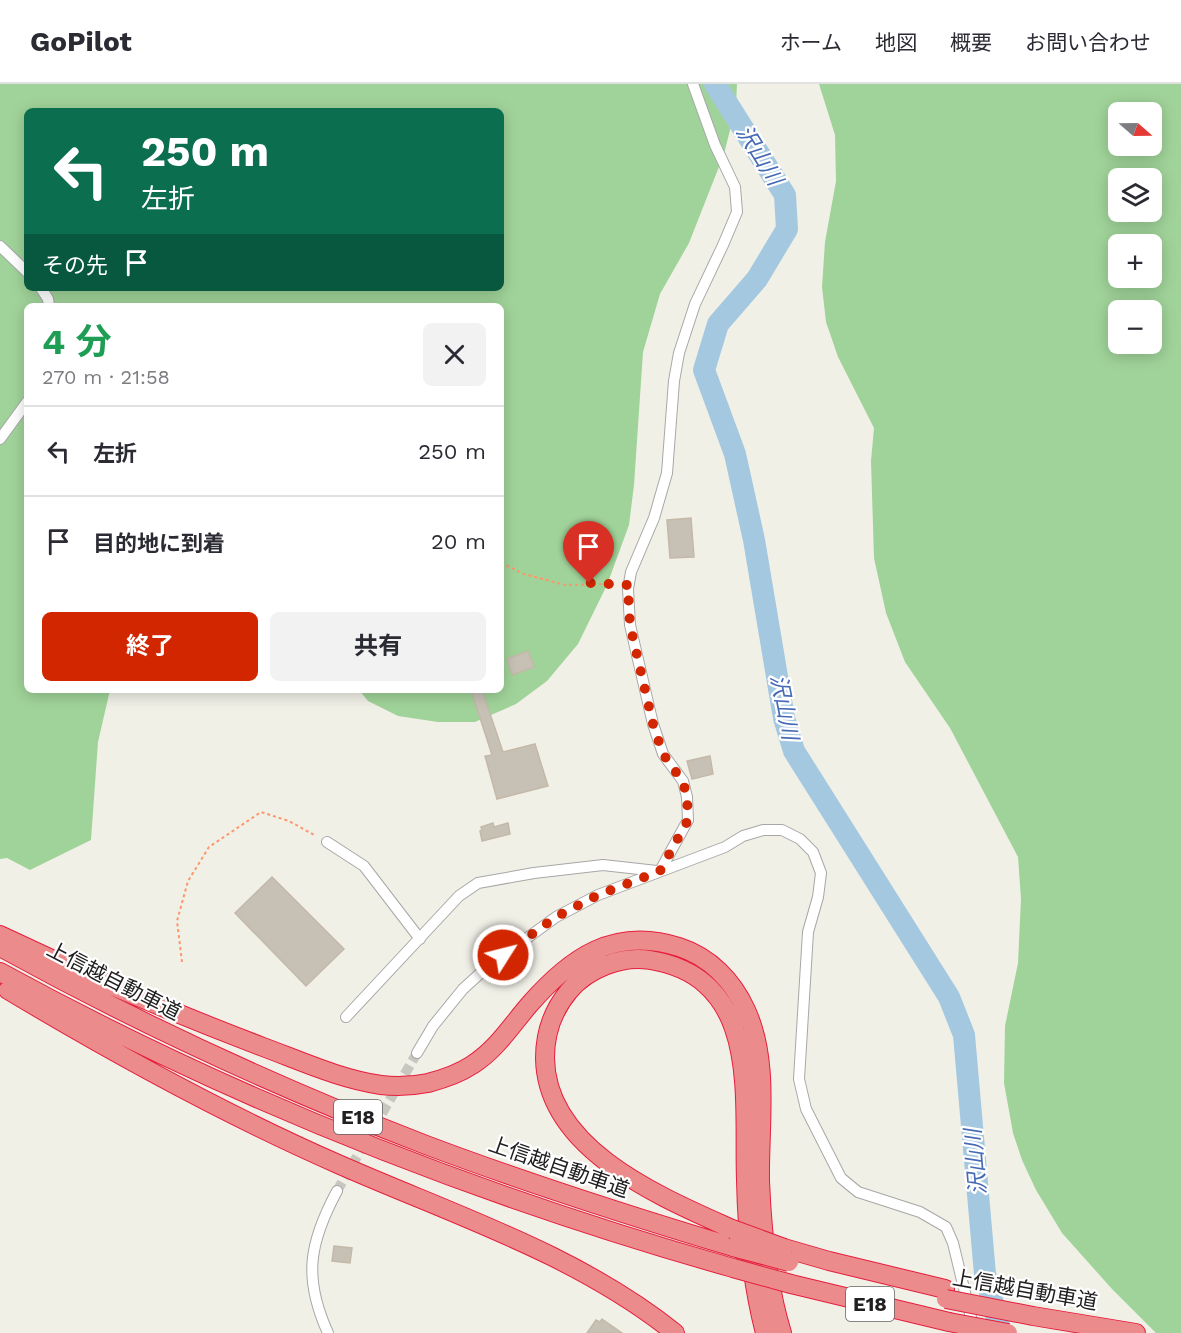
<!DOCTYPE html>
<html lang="ja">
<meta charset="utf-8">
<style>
:root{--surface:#fff;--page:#f2f2f3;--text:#2b2b33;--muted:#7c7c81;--line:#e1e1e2;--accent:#d12600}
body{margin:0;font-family:"Work Sans","Noto Sans JP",sans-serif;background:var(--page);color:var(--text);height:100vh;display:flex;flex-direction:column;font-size:22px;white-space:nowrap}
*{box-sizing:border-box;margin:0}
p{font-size:20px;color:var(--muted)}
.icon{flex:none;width:33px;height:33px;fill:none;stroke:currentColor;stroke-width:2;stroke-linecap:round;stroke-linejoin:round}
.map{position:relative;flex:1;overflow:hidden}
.drawer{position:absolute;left:24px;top:219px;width:480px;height:390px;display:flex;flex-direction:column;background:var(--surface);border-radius:9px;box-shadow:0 3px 15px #0003}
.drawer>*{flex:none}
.hud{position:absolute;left:24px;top:24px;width:480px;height:183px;border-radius:9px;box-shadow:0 3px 15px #0003;background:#0b6e4f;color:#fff;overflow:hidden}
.needle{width:39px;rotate:110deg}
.controls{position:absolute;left:1108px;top:18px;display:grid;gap:12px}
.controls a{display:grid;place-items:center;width:54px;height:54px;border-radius:9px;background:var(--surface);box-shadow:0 3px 15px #0003;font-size:30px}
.pin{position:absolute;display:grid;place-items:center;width:51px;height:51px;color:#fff;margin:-62px -26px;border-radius:50% 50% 50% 0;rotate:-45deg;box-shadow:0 0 6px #0007}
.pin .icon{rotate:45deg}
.me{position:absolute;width:66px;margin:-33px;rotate:54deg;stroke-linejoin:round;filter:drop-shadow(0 0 4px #0008)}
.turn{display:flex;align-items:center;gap:21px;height:126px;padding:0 18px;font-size:27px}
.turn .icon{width:78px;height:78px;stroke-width:2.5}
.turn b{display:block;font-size:42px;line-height:51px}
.then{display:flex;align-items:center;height:57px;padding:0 18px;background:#0003;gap:12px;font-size:22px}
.round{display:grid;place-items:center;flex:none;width:63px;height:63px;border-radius:9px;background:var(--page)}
.head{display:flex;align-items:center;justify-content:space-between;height:102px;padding:0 18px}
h1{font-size:36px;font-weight:700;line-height:45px;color:#1e9e55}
.action{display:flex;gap:12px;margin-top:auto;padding:12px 18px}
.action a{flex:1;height:69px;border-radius:9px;background:var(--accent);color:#fff;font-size:24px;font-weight:700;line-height:69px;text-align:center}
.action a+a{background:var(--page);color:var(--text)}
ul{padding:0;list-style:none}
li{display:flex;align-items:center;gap:18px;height:90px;padding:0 18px;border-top:2px solid var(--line)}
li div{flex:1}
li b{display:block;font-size:22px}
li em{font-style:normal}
header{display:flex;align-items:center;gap:36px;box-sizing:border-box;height:84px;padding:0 30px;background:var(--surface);border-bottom:2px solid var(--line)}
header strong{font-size:28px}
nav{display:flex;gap:33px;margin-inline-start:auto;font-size:21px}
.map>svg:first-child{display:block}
</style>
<header>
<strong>GoPilot</strong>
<nav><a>ホーム</a><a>地図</a><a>概要</a><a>お問い合わせ</a></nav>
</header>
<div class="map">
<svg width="1181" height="1249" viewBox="0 0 1181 1249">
<rect width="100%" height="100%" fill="#f1f0e7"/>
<path fill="#a0d399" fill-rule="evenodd" d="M0,0H737L736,22L724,70L689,159L660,210L643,268L634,401L629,441L607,501L578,560L547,597L516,620L475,638H438L398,632L368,617L359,606H501V222H27V606H110L98,658L91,756L30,786L7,774L0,775ZM27,27H501V204H27Z
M819,0H1181V1249H1156L1112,1205L1062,1149L1036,1106L1022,1076L1013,1049L1004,999L1005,942L1018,879L1021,815L1018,773L950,644L905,578L886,529L874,474L871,377L874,344L838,273L826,238L822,203L825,158L836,97L835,51ZM1119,28H1152V62H1119ZM1119,94H1152V128H1119ZM1119,160H1152V194H1119ZM1119,226H1152V260H1119Z"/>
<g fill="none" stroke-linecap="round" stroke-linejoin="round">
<path stroke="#a5c8e1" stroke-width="22" d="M715,0L785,111L787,145L757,195L718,240L704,286L735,370L754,456L784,634L794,667L949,913L964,951L985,1190L1001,1249"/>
</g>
<path fill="#c6c0b5" stroke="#c4b9a8" stroke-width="1.5" d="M691,434L694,473L670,474L667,436Z
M528,567L534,583L512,591L507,575Z
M471,606H482L503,668L535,660L548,702L497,715L485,672L492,671Z
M710,672L713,690L692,695L687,677Z
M493,739L494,743L508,739L510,750L482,757L480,747L482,746L481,743Z
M272,793L344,865L306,902L235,829Z
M334,1162L352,1164L350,1179L332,1177Z
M602,1235L622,1249H587L596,1236L600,1238Z"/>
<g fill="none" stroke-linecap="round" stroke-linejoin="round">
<path stroke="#c7c6bf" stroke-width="10" stroke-dasharray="10 5" stroke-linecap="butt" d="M337,1107L417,969"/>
<g stroke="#a7a7a7" stroke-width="12">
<path id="minor" d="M0,162L27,188
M41,204L48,215L49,222
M0,355L27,318
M327,758L364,782L420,855
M660,787L688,736L687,713L683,697L663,670L653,640L630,541L628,505L631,488L654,434L667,389L674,297L679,269L695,220L723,161L737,128L735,103L715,61L693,0
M346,933L459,812L478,799L534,789L603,781L657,787
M417,969L433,942L463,905L486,884L556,833L598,811L725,763L743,752L763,746H782L800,755L813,768L821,789L818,813L808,848L799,995L806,1025L841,1094L858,1108L920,1128L946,1143L953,1159L974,1246
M328,1249C303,1194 309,1159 337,1107"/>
</g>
<g stroke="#e51e3e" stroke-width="20">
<path id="motorway" d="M0,851C86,892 174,929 263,963C301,977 340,995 381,1001C397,1003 413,1002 428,999C443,995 460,989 472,981C496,966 511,942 529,921C570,874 614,842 679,863C710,873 733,897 746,926C770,978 759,1041 760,1097C762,1148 767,1200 782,1249
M2,864C138,939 281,1005 426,1061C527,1099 630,1132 733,1163
M0,888C232,1015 479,1112 733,1184
M8,906C115,970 224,1030 338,1080C451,1130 577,1170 675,1249
M732,1145C661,1113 546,1066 545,974C545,950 553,926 569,907C587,885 622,871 650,876C762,894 743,1013 746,1096C747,1148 752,1199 765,1249
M784,1164L829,1177L945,1205
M791,1200L949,1238
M1033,1232L1136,1249"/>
</g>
<path stroke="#ff956a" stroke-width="2" stroke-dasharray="3 3" stroke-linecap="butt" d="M501,479L524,490L565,501L617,500
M182,878L177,837L188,797L209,763L261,728L289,737L316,752"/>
<use href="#minor" stroke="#fff" stroke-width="10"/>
<use href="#motorway" stroke="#ec8b8b" stroke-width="18"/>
<g stroke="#e51e3e" stroke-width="20" stroke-linecap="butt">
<path id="motorway-bridge" d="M732,1145L784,1164
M733,1163L789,1178
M733,1184L791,1200
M946,1215L1033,1232
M949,1238L1008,1249"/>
</g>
<use href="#motorway-bridge" stroke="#ec8b8b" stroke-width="18"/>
</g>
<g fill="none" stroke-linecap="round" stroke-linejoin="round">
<path stroke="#d12600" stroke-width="10" stroke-dasharray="0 18" d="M503,871L556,833L598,811L660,787L688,736L687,713L683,698L663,670L653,640L630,541L628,505L629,501L589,499"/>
</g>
<g text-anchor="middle" stroke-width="4.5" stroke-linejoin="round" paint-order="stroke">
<g fill="#fff" stroke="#636363" stroke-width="1.5">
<rect x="334" y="1016" width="48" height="34" rx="4.5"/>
<rect x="846" y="1203" width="48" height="34" rx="4.5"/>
</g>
<g font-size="20" font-weight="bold" fill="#202020">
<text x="358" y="1040">E18</text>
<text x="870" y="1227">E18</text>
</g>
<g font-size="21" fill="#202020" stroke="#fff">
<text transform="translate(114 897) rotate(27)" y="7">上信越自動車道</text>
<text transform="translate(559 1083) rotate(19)" y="7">上信越自動車道</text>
<text transform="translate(1025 1206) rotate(10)" y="7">上信越自動車道</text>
</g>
<g font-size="22" font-style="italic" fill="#476ab6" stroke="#fff">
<text transform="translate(760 71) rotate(58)" y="8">沢山川</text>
<text transform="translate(785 623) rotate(79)" y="8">沢山川</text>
<text transform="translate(975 1078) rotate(-95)" y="8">沢山川</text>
</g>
</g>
</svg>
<div class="controls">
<a><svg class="needle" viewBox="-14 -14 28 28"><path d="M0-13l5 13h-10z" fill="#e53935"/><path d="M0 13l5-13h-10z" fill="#7c7c81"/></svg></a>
<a><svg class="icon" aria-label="layers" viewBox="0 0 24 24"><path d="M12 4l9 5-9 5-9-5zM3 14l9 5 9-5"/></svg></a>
<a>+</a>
<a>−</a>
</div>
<div class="pin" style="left:589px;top:499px;background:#d93025"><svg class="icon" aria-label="arrive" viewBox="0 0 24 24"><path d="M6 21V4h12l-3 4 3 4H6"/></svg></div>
<svg class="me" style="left:503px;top:871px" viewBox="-20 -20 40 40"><circle r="17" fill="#d12600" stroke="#fff" stroke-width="3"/><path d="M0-11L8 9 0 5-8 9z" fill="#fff"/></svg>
<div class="hud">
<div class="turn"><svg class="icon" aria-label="left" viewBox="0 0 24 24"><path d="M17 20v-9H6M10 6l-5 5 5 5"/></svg><div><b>250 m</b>左折</div></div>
<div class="then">その先<svg class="icon" aria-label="arrive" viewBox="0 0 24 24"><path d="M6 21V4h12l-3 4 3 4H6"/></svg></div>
</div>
<section class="drawer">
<div class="head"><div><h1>4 分</h1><p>270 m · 21:58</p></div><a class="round"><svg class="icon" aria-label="close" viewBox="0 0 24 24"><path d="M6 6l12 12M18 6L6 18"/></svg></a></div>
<ul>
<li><svg class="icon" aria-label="left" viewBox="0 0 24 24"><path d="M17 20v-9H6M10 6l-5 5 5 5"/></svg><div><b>左折</b></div><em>250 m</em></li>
<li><svg class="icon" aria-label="arrive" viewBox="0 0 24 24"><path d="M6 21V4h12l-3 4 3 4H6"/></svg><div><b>目的地に到着</b></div><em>20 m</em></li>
</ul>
<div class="action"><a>終了</a><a>共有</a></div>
</section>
</div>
